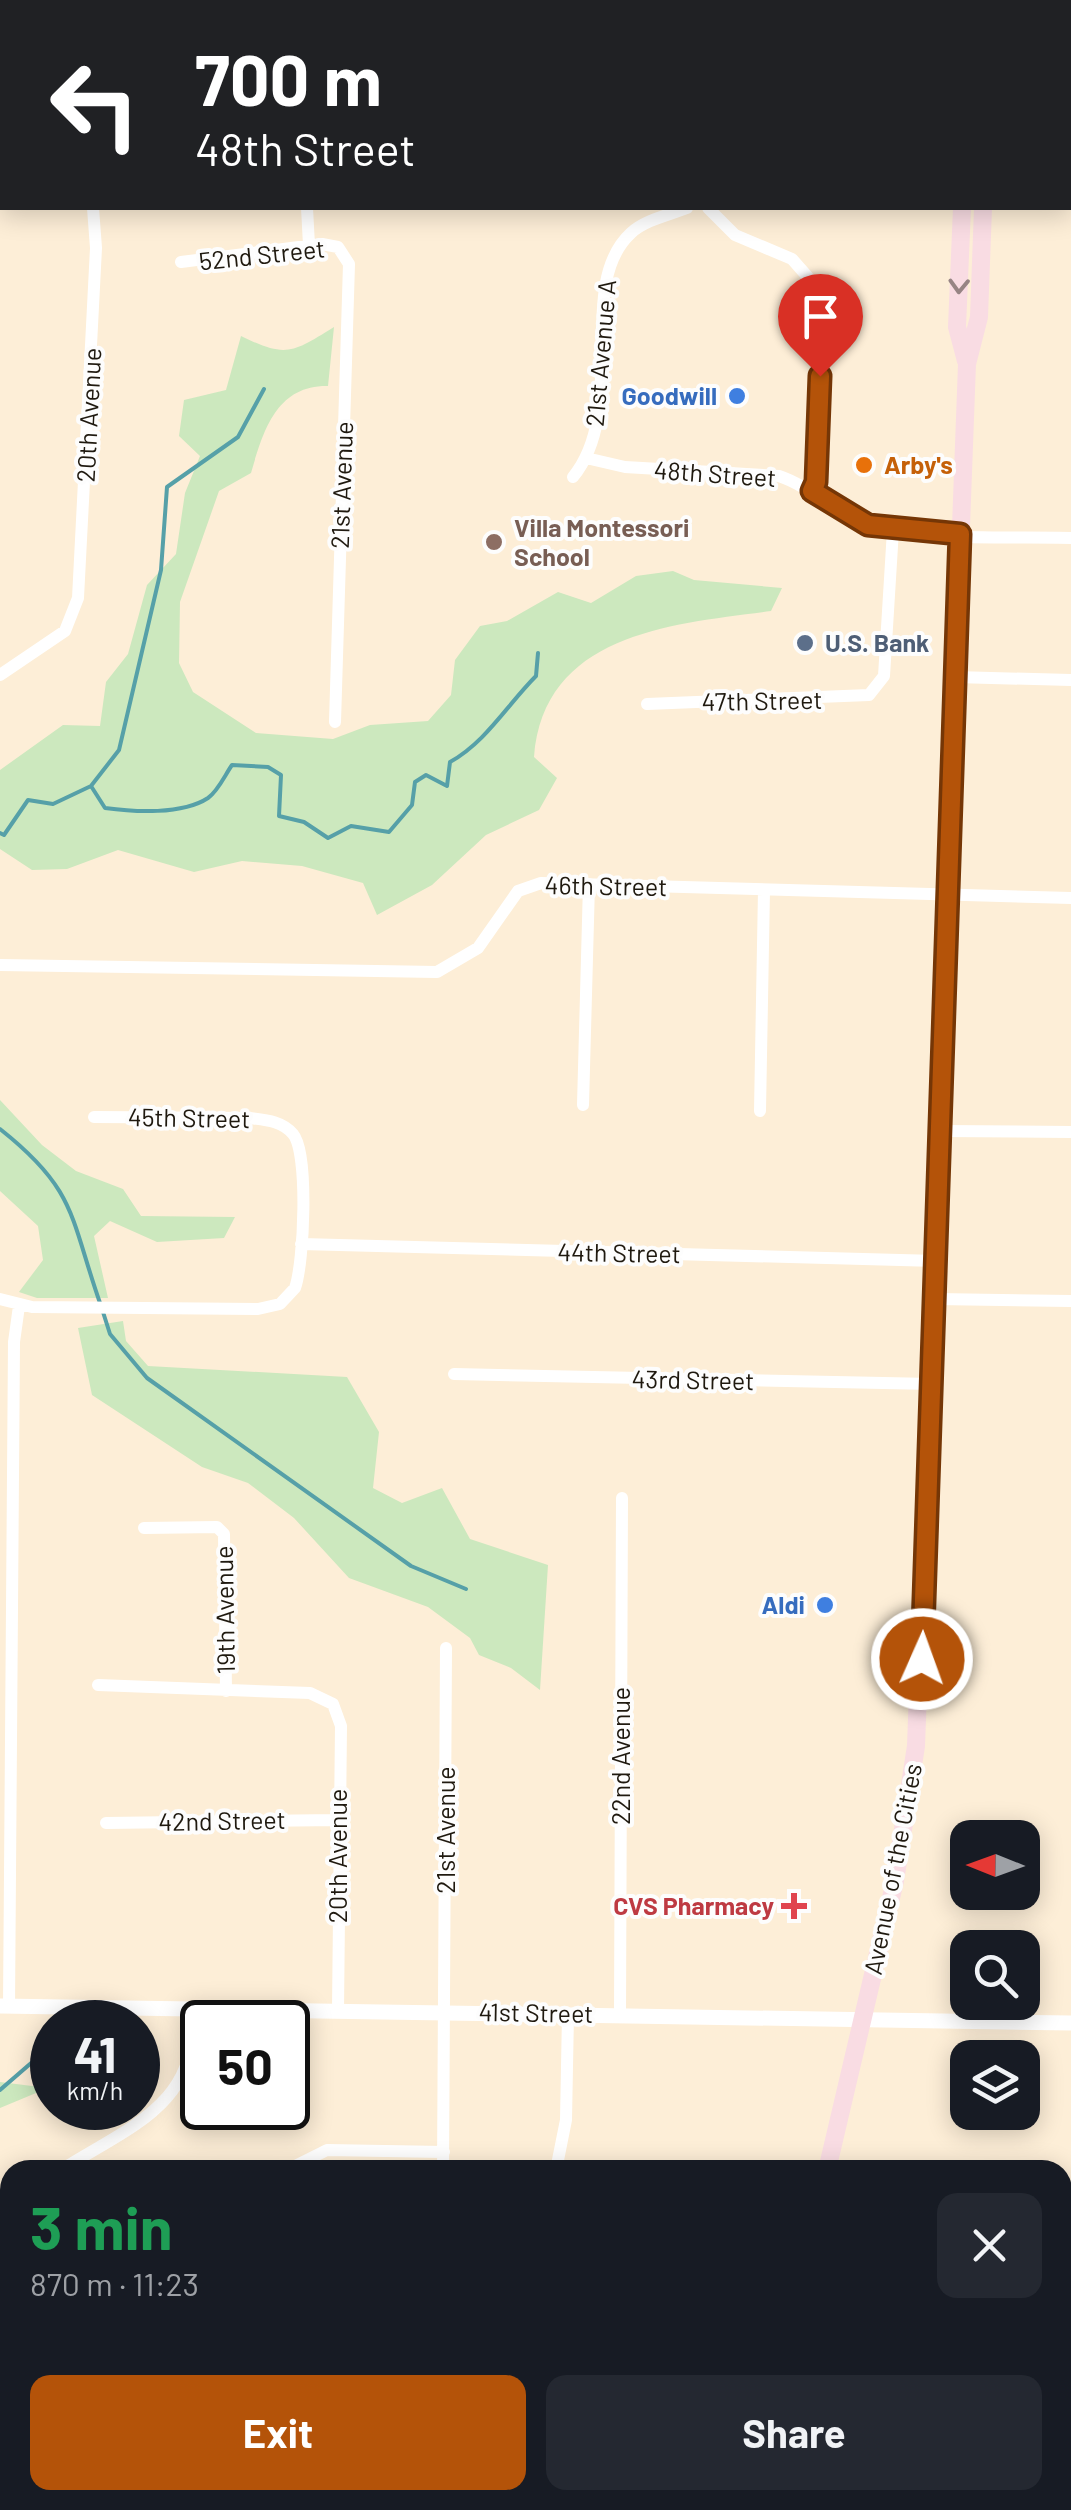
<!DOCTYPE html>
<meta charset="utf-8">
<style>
:root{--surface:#171b24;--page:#242831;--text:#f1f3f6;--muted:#9ea1a6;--accent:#b45309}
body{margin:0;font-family:Barlow,sans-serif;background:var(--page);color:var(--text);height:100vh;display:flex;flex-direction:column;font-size:38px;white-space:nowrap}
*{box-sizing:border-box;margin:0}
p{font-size:32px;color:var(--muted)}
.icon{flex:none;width:55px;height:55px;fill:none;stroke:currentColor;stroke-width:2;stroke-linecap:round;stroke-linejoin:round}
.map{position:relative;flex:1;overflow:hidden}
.panel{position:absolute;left:0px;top:2160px;width:1072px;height:350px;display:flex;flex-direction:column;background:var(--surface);border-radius:30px 30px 0 0;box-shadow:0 5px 25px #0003}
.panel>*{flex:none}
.top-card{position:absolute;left:0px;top:0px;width:1072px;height:210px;box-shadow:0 5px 25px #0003;background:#202124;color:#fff;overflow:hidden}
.needle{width:65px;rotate:271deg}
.controls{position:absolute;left:950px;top:1820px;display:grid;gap:20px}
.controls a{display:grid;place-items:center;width:90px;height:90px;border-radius:20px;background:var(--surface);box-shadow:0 5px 25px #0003;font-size:50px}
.speed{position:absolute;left:30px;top:2000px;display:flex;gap:20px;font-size:50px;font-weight:700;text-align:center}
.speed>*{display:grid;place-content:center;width:130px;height:130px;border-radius:50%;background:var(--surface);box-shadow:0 5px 25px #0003;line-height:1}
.speed small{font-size:25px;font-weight:400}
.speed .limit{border:5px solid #111;border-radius:15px;background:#fff;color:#111}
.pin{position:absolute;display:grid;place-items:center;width:85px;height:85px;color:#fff;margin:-102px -42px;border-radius:50% 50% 50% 0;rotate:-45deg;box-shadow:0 0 10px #0007}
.pin .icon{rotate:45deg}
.me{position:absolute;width:110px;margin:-55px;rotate:2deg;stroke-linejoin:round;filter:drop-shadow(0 0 8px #0008)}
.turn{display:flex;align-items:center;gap:35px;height:210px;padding:0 30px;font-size:45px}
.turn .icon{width:130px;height:130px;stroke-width:2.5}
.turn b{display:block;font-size:70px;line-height:85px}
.round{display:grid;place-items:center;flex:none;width:105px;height:105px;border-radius:20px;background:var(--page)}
.overview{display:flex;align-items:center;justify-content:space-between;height:170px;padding:0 30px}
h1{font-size:60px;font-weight:700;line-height:75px;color:#1e9e55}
.action{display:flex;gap:20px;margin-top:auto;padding:20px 30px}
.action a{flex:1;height:115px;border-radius:20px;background:var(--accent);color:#fff;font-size:40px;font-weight:700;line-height:115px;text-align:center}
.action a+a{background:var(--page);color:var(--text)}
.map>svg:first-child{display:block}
</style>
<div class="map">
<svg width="1071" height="2510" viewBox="0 0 1071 2510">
<rect width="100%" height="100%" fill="#fdeed7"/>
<path fill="#cce8be" d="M0,0H352L2,2V68Z
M334,327L328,386C276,385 263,432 251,473L219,491L180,602L179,663L193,692L256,733L333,739L370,725L428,721L451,695L455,660L480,626L507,621L558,592L591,603L636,576L673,571L694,580L782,588L771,611C674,624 544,632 534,757L557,778L539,810L486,835L432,885L377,915L363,883L302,866L242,861L194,872L118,850L67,869L32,870L0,849V770L63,725L100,726L106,682L128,654L147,585L176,554L185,493L200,456L179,436L184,400L226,390L241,336C286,358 292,353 334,327Z
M0,1100L42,1145L76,1171L123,1189L141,1216L235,1217L224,1238L157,1242L110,1221L94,1236L108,1298H37L19,1292L43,1260L38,1226L0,1191Z
M123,1321L126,1341L148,1366L347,1377L379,1432L373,1488L402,1503L442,1488L470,1539L548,1565L540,1690L511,1668L479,1655L470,1638L428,1607L349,1578L294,1518L248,1483L202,1467L92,1395L78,1328Z
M0,2082L48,2088L0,2108Z
M10,2425V2500H204L200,2510L0,2508V2432Z"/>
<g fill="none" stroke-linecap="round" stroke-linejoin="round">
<path stroke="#56a0a8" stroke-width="4" d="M91,786L105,808C134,812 182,815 208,798C218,791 225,775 232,765L268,767L281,775L279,816L304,822L328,838L351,826L389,832L412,805L415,782L426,775L447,786L450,762C486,742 507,705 536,676L538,653
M0,833L4,835L28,800L53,804L91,786L119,750L161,570L167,487L238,437L264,389
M0,1129C77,1190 70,1217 100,1303
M103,1312L110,1334L147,1378L411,1566L466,1589
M0,2090L52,2045"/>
<path stroke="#fff" stroke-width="12" d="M740,0L741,2
M307,208L309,245
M708,208L735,235L792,259L814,284L822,334L812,491
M181,262L322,244L338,247L349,264L335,722
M586,458L625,467L779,476C812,487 835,514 868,525C920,542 1014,536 1071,538
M573,477C629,409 574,285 631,233C645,220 669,215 687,208
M0,675L65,631L78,598L96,248L93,208
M955,677L1071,680
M647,704L869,695L884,676L893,530
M0,965L437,972L478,948L518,891L541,883L1071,898
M583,1105L589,884
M760,1111L764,890
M941,1131L1071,1132
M301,1244L937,1261
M0,1299L32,1307L258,1309L280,1304L295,1288C304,1263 309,1153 293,1134C282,1121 266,1120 250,1118L94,1117
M935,1299L1071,1301
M454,1374L932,1384
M144,1528L217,1527L224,1534L226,1691
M98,1685L310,1693L333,1704L341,1726L338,2010
M106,1823L337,1820
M9,2006L14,1342L19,1306
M620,2015L622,1498
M61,2170C132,2125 199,2105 194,2008
M287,2170L327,2150L444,2152
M443,2170L446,1648
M556,2170L566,2120L568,2014
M0,2208L10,2202
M400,2510L402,2500
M573,2510L575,2500"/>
<path stroke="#fff" stroke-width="15" d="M0,80H2
M1070,101H1071
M1070,121H1071
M0,148L2,146
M0,2006L1071,2023"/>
<path stroke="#f9dce3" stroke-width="18" d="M961,2V0
M990,2V0
M962,208L957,327L966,361
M827,2170L895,1881L916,1746L967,364L979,317L983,208
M748,2510L750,2500"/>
</g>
<defs><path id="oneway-chevron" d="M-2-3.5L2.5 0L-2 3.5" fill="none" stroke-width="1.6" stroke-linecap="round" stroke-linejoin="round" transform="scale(2.5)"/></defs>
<use stroke="#978484" href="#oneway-chevron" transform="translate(959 286) rotate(92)"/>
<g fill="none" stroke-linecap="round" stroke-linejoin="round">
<g stroke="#753606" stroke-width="25">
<path id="route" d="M820,376L816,482L812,491L868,525L960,534L922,1659"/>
</g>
<use href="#route" stroke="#b45309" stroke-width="18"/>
</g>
<g fill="#3f7fe0" stroke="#fdfdfd" stroke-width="4">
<circle cx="737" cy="396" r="10"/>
<circle cx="825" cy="1605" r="10"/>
</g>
<circle fill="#e8710a" stroke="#fdfdfd" stroke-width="4" cx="864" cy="465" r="10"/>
<circle fill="#8d6e63" stroke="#fdfdfd" stroke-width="4" cx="494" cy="542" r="10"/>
<circle fill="#5c6f8a" stroke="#fdfdfd" stroke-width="4" cx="805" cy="643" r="10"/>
<path fill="#e0444e" stroke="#fdfdfd" stroke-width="4" d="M789 1891h10v10h10v10h-10v10h-10v-10h-10v-10h10z"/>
<g text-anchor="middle" stroke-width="8" stroke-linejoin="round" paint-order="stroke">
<g font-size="25" fill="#1f190f" stroke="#fdfdfd">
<text transform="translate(262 255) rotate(-6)" y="9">52nd Street</text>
<text transform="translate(601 353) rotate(-85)" y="9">21st Avenue A</text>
<text transform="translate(89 415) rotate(-87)" y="9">20th Avenue</text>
<text transform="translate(715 474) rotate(4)" y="9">48th Street</text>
<text transform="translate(342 485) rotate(-88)" y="9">21st Avenue</text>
<text transform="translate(762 701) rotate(-1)" y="9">47th Street</text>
<text transform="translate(606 886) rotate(1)" y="9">46th Street</text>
<text transform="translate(189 1118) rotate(1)" y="9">45th Street</text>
<text transform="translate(619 1253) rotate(1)" y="9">44th Street</text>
<text transform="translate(693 1380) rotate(1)" y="9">43rd Street</text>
<text transform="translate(225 1610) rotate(-91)" y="9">19th Avenue</text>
<text transform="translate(621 1756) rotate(-90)" y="9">22nd Avenue</text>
<text transform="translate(222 1821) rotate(-1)" y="9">42nd Street</text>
<text transform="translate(446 1830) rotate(-90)" y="9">21st Avenue</text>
<text transform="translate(338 1856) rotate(-90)" y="9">20th Avenue</text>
<text transform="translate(893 1869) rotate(-79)" y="9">Avenue of the Cities</text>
<text transform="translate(536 2013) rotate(1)" y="9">41st Street</text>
</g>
<g font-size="25" font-weight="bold" fill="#366cbe" stroke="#fdfdfd" text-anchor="end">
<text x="717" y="405">Goodwill</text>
<text x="805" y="1614">Aldi</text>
</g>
<g font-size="25" font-weight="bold" fill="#c56008" stroke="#fdfdfd" text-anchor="start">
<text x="884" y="474">Arby's</text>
</g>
<g font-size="25" font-weight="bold" fill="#785e54" stroke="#fdfdfd" text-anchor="start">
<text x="514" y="537">Villa Montessori<tspan x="514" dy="29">School</tspan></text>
</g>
<g font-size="25" font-weight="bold" fill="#4e5e75" stroke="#fdfdfd" text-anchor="start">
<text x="825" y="652">U.S. Bank</text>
</g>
<g font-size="25" font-weight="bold" fill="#be3a42" stroke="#fdfdfd" text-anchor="end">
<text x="774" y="1915">CVS Pharmacy</text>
</g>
</g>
</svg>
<div class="controls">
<a><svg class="needle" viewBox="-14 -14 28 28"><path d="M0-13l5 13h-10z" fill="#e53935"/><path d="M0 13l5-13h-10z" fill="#9ea1a6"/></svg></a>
<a><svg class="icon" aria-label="search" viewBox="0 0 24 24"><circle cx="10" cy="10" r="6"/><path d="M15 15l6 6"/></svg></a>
<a><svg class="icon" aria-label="layers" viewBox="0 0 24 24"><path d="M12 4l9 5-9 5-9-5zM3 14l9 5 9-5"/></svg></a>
</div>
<div class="speed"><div>41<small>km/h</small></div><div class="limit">50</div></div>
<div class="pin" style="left:820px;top:376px;background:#d93025"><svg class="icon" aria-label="arrive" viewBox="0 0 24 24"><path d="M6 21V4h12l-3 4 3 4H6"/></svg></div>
<svg class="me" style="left:922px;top:1659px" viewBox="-20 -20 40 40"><circle r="17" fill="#b45309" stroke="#fff" stroke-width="3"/><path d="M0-11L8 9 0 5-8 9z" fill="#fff"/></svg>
<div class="top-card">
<div class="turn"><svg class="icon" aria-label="left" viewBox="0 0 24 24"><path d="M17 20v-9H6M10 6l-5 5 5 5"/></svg><div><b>700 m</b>48th Street</div></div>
</div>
<section class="panel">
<div class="overview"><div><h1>3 min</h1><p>870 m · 11:23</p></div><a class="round"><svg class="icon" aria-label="close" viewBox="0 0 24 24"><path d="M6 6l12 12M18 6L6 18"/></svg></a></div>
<div class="action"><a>Exit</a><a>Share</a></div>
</section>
</div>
